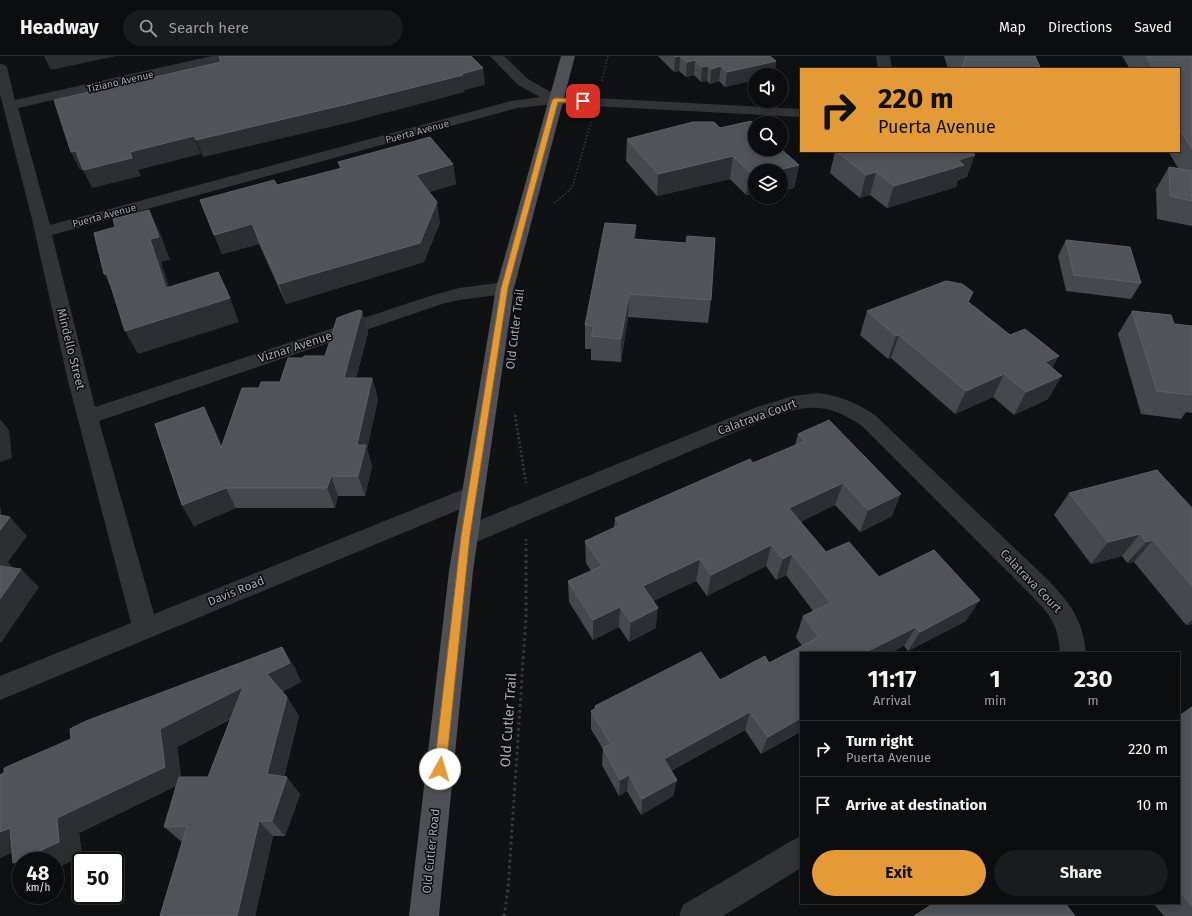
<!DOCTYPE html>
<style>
:root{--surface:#0c0d0e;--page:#1a1b1c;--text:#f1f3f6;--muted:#9a9c9e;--line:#2c2d2e;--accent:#e39a37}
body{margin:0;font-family:"Fira Sans",sans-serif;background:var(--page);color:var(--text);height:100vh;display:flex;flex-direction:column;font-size:15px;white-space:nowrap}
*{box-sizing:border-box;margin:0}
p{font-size:13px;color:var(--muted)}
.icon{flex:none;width:22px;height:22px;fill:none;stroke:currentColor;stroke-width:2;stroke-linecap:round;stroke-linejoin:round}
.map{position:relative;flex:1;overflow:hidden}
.drawer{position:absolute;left:800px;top:596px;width:380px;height:252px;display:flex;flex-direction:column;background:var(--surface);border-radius:0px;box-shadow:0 2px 10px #0003,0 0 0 1px var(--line)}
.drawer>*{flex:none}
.guide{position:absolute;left:800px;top:12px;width:380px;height:84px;border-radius:0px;box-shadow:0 2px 10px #0003,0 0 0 1px var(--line);background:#e39a37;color:#111;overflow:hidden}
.controls{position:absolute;left:748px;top:12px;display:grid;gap:8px}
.controls a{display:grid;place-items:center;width:40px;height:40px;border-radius:50%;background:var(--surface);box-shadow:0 2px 10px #0003,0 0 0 1px var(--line);font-size:20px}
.speed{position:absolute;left:12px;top:796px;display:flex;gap:8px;font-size:20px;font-weight:700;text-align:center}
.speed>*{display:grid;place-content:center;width:52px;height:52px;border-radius:50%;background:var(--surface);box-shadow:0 2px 10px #0003,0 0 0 1px var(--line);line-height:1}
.speed small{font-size:10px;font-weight:400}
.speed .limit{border:2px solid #111;border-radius:6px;background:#fff;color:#111}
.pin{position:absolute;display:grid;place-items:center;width:34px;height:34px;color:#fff;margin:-17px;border-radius:8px;box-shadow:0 2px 6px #0006}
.me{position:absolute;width:44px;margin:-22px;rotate:6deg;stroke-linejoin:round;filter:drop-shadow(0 0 3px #0008)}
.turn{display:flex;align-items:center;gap:14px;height:84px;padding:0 12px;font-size:18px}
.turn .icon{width:52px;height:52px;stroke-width:2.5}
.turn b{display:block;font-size:28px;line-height:34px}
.eta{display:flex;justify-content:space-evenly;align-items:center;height:68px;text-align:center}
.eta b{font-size:24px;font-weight:700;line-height:28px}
.button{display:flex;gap:8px;margin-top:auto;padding:8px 12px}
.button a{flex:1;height:46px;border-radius:24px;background:var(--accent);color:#111;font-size:16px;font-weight:700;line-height:46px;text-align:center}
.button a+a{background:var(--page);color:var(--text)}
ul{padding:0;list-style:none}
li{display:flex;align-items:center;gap:12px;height:56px;padding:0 12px;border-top:1px solid var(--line)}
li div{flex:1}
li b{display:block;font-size:15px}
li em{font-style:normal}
header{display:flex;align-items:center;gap:24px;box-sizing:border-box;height:56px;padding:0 20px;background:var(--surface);border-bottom:1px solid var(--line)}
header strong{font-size:19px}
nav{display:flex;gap:22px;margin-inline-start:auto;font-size:14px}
.search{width:280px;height:36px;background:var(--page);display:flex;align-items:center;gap:10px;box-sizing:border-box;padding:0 14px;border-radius:22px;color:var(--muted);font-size:15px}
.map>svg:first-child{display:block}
</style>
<header>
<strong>Headway</strong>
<div class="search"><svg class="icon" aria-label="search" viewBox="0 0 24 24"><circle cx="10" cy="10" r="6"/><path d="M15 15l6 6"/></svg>Search here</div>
<nav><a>Map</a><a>Directions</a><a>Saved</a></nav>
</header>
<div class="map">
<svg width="1192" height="860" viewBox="0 0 1192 860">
<rect width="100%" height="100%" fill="#101112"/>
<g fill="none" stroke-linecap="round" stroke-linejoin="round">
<path stroke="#383a3d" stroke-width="1.5" stroke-dasharray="1.5 2" stroke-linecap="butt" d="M602,25L608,0
M554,147L570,134L573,129L591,66"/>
<path stroke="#383a3d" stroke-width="2.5" stroke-dasharray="2 2.5" stroke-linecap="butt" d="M515,359L526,427
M526,483V489"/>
<path stroke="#383a3d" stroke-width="3" stroke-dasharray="2.5 3.5" stroke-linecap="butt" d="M504,860L508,833L526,561V488"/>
<path fill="#323336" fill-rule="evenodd" d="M212,0H237L235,3L230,4L18,52L50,169L511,45L540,41L518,29L490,0H504L528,23L558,40L801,53V61L555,48L517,52L52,179L95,351L430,240L459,232L505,226L511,228L514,232L511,236L505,238L459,244L442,248L99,365L154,558L464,433L472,430L480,433L483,439L480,445L0,644V620L131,567L68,325L32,163L0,38V8L5,9L7,12L15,44Z
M876,0H890L892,13H878Z
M818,337C840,340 858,347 876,360L1048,524C1070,547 1083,564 1086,597H1060C1058,567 1050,559 1030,538L862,370C828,347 809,348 771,361L474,487L466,489L458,487L454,480L458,473L757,351L793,340Z
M801,780V812L723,860H679L683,849L791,785Z"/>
<path fill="#4e5055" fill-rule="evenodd" d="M561,0H575L514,232L473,515L439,860H409L449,515L496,232Z"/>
</g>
<path fill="#46484d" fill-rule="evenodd" d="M658,0H770L776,5L774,19H755V24L725,31L719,25L710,28L707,25L701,26L694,19L686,21L679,15L674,16Z
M944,0H1035L1041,13H948Z
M1122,0H1192V170L1157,163L1156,133L1169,111L1178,112L1168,95H1179V13H1130Z
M751,65L755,69V93H781L799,109L794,132L781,135V115H755V141H758L755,142L751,138L746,139L730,123L657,140L626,105L627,83L693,66H714L720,72Z
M835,95L967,121L958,124L956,131L887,152L870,139L860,142L830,117Z
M338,106L453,108L456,128L429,136L440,166L424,206L286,248L259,188L222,198L200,144L277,129L340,113Z
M636,169L635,184L711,244L708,267L628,261L621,306L591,304V293H585V269Z
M1066,184L1141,227L1131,243L1066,235L1058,200Z
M969,246L1052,312L1048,343L1014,359L993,341L955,358L891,302L888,303L860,279L867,255Z
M362,255L368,277L356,322H372L378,343L367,393L372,410L365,440H338L335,452H236L194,470L182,449L214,372L222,390L259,332L280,326L303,302L325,300Z
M1132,255L1174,268L1192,270V357L1186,356L1181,363L1141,358L1118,278Z
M798,378L892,460L860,476L835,449L800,466L826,496L879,521L966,565L908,595L904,590L801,597V673L800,676L761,698L745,674L671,715L677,724L673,740L641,759L627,735L619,740L602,709L603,693L591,673V655L595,652V650L720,624L769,607L802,590L796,581L803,560L813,555L786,519L776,524L766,510L707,540L696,525L653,545L656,572L629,586L619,571L593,584L569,546L568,525L591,515L586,507L585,485L614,472L615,462L753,407L795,389Z
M1069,437L1192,452V568L1186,569L1134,506L1127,507L1122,500L1091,508L1054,459Z
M294,610L301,626L282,636L287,641L299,660L284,721L300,738L285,780H273L255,860H160L182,786L164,771L176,730L79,777L82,800L55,813V805L12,796L0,802ZM231,663L208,721H181L177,691Z
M1192,651V860H1164L1153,847H1179V660Z"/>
<path fill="#2c2e31" d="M44,0H116L51,14Z
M680,0L679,15L674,16L675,1Z
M695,4L694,19L686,21L687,6Z
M776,5L774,19H755V24L725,31L727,16Z
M708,10L707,25L701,26L702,11Z
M721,10L719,25L710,28L711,13Z
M483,12L485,29L464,34L465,36L351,66L203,101L196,84Z
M194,80L201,98L138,114L141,120L92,132L83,114L130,96Z
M76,95L85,112L80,114L71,96Z
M975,99L967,121L958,124L956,131L887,152L894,130L958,104Z
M733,100L730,123L657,140L658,118Z
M453,108L456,128L420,139L416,119Z
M799,109L794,132L781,135V115H774Z
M755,115L751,138L746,139L749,116Z
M876,116L870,139L860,142L866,119Z
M437,146L440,166L424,206L286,248L279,228Z
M149,154L160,177L170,204L161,206L177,255L166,232L150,183Z
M252,168L259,188L222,198L214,179Z
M636,169L635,192L633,183Z
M104,218H107L117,242Z
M629,238L628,261L621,306V283Z
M230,242L239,266L138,298L125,275Z
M362,255L368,277L350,343L344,322Z
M899,279L891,302L888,303L896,280Z
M1059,300L1046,323L1045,306Z
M1004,318L993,341L955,358L966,335Z
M1062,320L1048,343L1014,359L1026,336Z
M372,322L378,343L367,393L372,410L365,440L358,420L357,389Z
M204,351L214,372L231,413L221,392Z
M0,363L9,374L12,402L0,406Z
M331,420L338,440L335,452L327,432Z
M843,427L835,449L783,474L789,452Z
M226,432L236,452L194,470L182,449Z
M901,438L892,460L860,476L868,454Z
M0,449L3,469L10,461L27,480L8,506L18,517L21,513L39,531L1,587L0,586Z
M1140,478L1122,500L1091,508L1108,486Z
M1153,484L1134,506L1127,507L1146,486Z
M771,489L766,510L707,540L711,519Z
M792,498L786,519L776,524L783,503Z
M700,503L696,525L641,551L643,530Z
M980,544L966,565L908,595L920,576Z
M620,551L619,571L593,584V564Z
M658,552L656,572L629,586L631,566Z
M1192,564V568L1186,569Z
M916,571L904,590L891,597H864Z
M282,591L294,610L301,626L280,637L267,618Z
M243,631L256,649L177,691L182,727L79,777L82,800L55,813V805H21V811L13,807L57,762L160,673Z
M287,641L299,660L281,734L267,718Z
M750,656L745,674L661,720L664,703Z
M801,657V673L800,676L761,698L768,681Z
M629,719L627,735L619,740L620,724Z
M287,721L300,738L285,780L272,765Z
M677,724L673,740L641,759L642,743Z
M259,765L273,780L255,860H237Z
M10,772L34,787L0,802V776Z"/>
<path fill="#505357" stroke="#5d6065" d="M219,0H471L483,12L461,18L463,19L347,48L196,84L194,80L130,96L132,102L83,114L76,95L71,96L54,44L221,6Z
M674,0H770L776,5L727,16L721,10L711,13L708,10L702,11L695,4L687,6L680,0L675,1Z
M966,0H1035L1041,13H961Z
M1146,0H1192V93L1179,72V13H1154Z
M751,65L755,69V93H781L799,109L774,115H755L749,116L733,100L658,118L627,83L693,66H714L720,72Z
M430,81L453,108L416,119L437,146L420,187L279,228L252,168L214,179L200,144L274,124L277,129L342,112L338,106Z
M836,95H970L975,99L958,104L964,109L894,130L876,116L866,119Z
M1169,111L1192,115V145L1170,140Z
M149,154L159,181L150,183L166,232L218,216L230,242L125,275L107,218H104L94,177L115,171L113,163Z
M605,167L636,169L633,183L686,187L687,180L715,182L711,244L629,238L621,283L591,280L594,270L585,269Z
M1066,184L1130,191L1141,227L1074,219Z
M946,225L962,228L973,236L968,246L1010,279L1025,273L1059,300L1045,306L1062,320L1026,336L1004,318L966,335L899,279L896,280L867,255Z
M359,254L362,255L344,322H372L357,389H366L358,420H331L327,432H226L182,449L155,368L204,351L221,392L242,332H259L261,326H280L288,302H303L304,300H325L337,262Z
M1132,255L1171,259L1174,268L1192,270V339L1157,335Z
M829,364L901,438L868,454L843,427L789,452L826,496L849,486L879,521L934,494L980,544L920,576L916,571L864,597H801V662L768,681L750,656L664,703L677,724L642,743L629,719L620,724L603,692L611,688L591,655L596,652L595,650L701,596L720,624L765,600L769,607L819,581L803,560L831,547L792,498L783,503L771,489L711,519L700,503L643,530L658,552L631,566L620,551L593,564L568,525L602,510L585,485L620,469L615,462L750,403L753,407L805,385L798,378Z
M1157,414L1192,452V530L1153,484L1146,486L1140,478L1108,486L1069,437Z
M0,459L10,461L0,474Z
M0,510L21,513L0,543Z
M282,591L290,607L267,618L287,641L267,718L287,721L272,765H259L237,860H160L187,770L164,771L179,721H208L243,631L160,673L165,711L57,762L59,786L13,807L10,772L0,776V719L4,717V712L71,683L70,673L86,665Z
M1192,651V850L1179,835V660Z
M934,847H1065L1075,860H914Z"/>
<path fill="#e39a37" stroke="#946424" d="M555,42L583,43L586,45L583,47L558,46L508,232L470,480L446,713L444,717L440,718L436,717L434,713L461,480L501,232L552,44Z"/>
<g text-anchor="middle" stroke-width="3" stroke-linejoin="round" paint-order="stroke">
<g font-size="10" fill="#a3a8b1" stroke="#0b0c0d">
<text transform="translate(120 25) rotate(-13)" y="4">Tiziano Avenue</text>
<text transform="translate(417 75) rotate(-15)" y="4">Puerta Avenue</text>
<text transform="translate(104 159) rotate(-15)" y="4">Puerta Avenue</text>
</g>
<g font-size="12" fill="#a3a8b1" stroke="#0b0c0d">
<text transform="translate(515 273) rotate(-83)" y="4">Old Cutler Trail</text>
<text transform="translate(295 291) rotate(-18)" y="4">Viznar Avenue</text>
<text transform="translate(71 293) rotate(76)" y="4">Mindello Street</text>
<text transform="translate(757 361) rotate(-20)" y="4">Calatrava Court</text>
<text transform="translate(1031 525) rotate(46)" y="4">Calatrava Court</text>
<text transform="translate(236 535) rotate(-22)" y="4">Davis Road</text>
<text transform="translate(431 795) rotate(-84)" y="4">Old Cutler Road</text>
</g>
<g font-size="14" fill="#a3a8b1" stroke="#0b0c0d">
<text transform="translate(508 664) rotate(-86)" y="5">Old Cutler Trail</text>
</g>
</g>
</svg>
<div class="controls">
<a><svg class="icon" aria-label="sound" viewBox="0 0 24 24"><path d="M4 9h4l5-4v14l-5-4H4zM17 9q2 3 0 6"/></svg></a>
<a><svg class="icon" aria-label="search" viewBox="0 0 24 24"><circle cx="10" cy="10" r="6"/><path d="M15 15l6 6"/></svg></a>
<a><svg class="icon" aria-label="layers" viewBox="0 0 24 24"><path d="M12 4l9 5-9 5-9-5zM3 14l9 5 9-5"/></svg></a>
</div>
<div class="speed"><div>48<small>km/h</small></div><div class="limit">50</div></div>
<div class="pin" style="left:583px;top:45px;background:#d93025"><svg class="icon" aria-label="arrive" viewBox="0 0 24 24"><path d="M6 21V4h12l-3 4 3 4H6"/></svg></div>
<svg class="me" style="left:440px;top:713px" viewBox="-20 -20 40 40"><circle r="19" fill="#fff"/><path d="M0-13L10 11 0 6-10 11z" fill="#e39a37"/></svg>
<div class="guide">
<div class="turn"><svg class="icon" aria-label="right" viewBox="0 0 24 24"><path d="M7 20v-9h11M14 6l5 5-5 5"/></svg><div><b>220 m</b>Puerta Avenue</div></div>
</div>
<section class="drawer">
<div class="eta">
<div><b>11:17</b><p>Arrival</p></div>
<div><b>1</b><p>min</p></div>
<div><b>230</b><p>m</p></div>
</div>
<ul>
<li><svg class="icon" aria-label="right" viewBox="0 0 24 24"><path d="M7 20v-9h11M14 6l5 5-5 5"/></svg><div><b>Turn right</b><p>Puerta Avenue</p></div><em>220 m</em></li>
<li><svg class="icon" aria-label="arrive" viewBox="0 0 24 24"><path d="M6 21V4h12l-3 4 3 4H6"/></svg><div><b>Arrive at destination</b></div><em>10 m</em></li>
</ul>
<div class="button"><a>Exit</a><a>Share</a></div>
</section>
</div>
